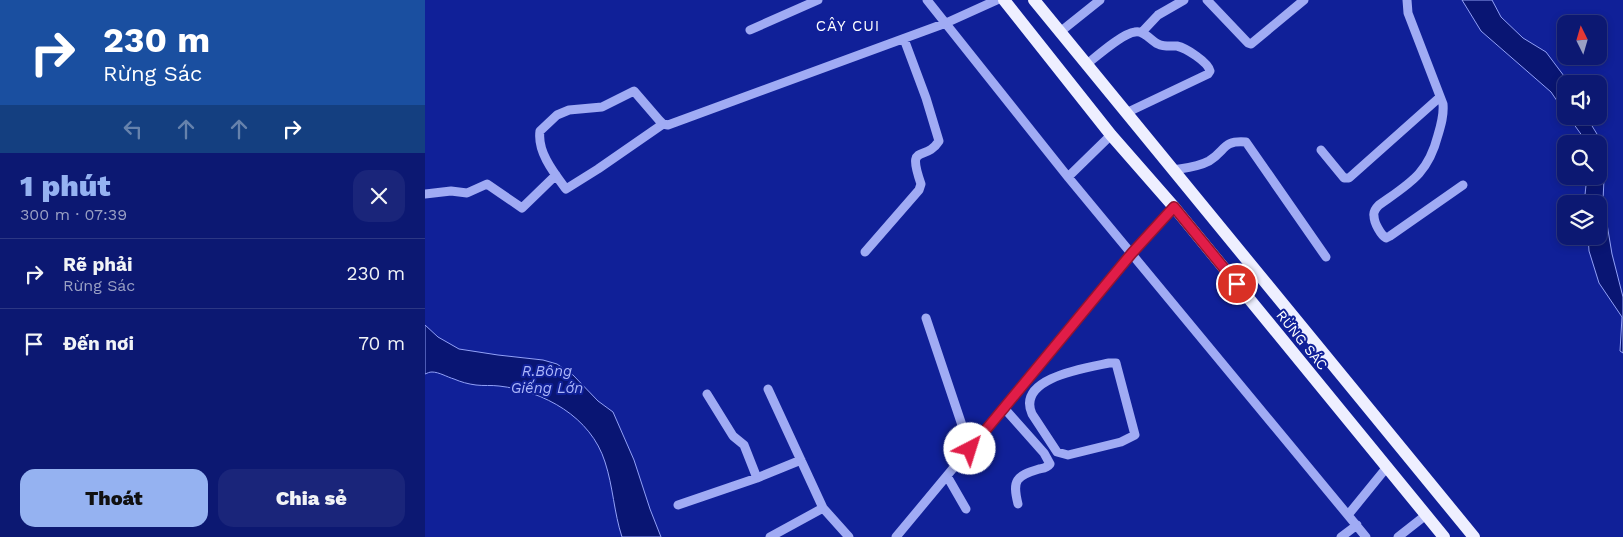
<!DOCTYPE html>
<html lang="vi">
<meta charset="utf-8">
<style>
:root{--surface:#0c1872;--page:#1a257a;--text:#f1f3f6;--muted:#9aa0c4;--line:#2c3784;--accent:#95b2f1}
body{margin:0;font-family:"Work Sans",sans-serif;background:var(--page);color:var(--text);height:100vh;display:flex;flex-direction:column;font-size:19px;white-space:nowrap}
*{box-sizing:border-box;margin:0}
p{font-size:16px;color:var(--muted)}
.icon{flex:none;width:28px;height:28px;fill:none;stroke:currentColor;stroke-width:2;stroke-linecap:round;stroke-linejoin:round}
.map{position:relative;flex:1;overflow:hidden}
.drawer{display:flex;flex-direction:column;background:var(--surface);width:425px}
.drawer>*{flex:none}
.guide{background:#1a4fa0;color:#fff;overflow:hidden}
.needle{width:32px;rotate:355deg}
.fabs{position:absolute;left:1132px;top:15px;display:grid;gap:10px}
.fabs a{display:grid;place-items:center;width:50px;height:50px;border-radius:10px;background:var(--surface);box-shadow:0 2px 8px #0003,0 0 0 1px var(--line);font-size:25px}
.pin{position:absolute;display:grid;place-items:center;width:42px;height:42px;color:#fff;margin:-21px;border:2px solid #fff;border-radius:50%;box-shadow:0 1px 5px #0007}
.me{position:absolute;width:55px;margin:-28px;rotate:40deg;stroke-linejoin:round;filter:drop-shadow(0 0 4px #0008)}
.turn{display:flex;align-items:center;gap:18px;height:105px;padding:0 20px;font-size:22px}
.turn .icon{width:65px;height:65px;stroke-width:2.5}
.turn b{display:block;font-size:35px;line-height:42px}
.lanes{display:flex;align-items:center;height:48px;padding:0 20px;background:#0003;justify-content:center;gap:25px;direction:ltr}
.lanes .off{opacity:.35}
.round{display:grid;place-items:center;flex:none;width:52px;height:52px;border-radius:15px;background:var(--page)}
.headline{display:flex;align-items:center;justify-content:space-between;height:85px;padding:0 20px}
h1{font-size:30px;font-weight:800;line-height:38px;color:var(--accent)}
.primary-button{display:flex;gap:10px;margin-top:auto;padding:10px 20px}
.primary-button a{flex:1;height:58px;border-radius:15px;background:var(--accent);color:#111;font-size:20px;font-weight:800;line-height:58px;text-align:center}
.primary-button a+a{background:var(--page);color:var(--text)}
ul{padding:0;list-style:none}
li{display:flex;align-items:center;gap:15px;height:70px;padding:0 20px;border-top:1px solid var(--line)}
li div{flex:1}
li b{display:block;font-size:19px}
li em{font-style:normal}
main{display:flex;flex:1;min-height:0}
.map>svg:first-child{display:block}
</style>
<main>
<section class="drawer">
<div class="guide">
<div class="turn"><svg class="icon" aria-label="right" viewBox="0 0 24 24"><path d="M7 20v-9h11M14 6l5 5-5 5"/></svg><div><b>230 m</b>Rừng Sác</div></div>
<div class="lanes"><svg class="icon off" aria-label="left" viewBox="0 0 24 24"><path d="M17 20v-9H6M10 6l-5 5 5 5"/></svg><svg class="icon off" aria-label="ahead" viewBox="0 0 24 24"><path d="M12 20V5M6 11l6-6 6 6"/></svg><svg class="icon off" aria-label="ahead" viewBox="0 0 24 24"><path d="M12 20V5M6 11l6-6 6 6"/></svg><svg class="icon" aria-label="right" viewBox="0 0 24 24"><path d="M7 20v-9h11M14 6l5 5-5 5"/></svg></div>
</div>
<div class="headline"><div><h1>1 phút</h1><p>300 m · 07:39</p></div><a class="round"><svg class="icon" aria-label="close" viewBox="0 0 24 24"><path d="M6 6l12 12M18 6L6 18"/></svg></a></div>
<ul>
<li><svg class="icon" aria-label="right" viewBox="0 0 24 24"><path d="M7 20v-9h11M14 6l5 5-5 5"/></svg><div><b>Rẽ phải</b><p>Rừng Sác</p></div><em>230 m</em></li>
<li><svg class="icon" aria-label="arrive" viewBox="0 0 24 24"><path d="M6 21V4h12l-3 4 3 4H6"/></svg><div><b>Đến nơi</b></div><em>70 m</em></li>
</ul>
<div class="primary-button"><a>Thoát</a><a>Chia sẻ</a></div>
</section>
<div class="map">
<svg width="1198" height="537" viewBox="0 0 1198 537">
<rect width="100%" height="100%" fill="#102098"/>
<path fill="#091573" stroke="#92a1f8" d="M1037,0H1067L1076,17L1098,38L1121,52L1145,84H1141V114L1126,92L1056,31Z
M1143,116H1161L1175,139L1180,158L1178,200L1187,254L1198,297V353L1195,351L1197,317L1174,283L1164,251L1163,236H1174V204H1159L1162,176H1174V144H1159L1158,137Z
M0,325L13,337L34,349L73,355L118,360L132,364L148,375L173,401L188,412L209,460L225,509L236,537H197C189,513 188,486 180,462C166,417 119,391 74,386C66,385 59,386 51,385C43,384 36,382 29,379C22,377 14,372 7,372C4,372 3,373 0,374Z"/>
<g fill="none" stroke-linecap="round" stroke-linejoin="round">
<path stroke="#a0abf4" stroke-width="9" d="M502,0L643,177L941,537
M782,0L823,43L826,44L879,0
M982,0L983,13L1018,104C1019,115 1016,125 1013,135C1003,174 985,183 954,205C951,208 948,212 949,216C949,223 956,235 961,238L965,236L1038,185
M325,30L393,0
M635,32L675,0
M717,32L733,15L759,0
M662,64C672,56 698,33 710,32C719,30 725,40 733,44C739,47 745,46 752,46C761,48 783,62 785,71L783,74L701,113
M238,124L173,169L141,189C129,173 112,152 115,131L132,115L144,110L177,107L209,91L234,120L238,124L243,125L521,23L572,0
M896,150L919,178H924L1015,97
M748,170C760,168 773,167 784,161C801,151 797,140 821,142L901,257
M643,177L686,135
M0,194L26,191L42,193L62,184L97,208L131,175
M440,252L494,190L496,184C481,141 500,163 514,141L501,98L479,39
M501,318L545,449
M684,363H691L692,367L710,435L696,442L643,455L632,452L607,414C591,378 660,368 684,363Z
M343,389L398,508L424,537
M282,394L308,436L319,445L332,478
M579,408L619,453L625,464C622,468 619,468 614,469C591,476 587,480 593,504
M522,476L541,509
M253,505L332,478L376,460
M923,515L962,467
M345,537L398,508
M471,537L707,253L749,207
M916,537L932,525
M973,537L1001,515"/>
<path stroke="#eeefff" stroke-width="12" d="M579,0L686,135L749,207L1019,537
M609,0L1049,537"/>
</g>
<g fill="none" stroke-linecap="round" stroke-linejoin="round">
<g stroke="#92132f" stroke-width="12">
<path id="route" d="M545,449L707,253L749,207L812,284"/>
</g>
<use href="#route" stroke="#e11d48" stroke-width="9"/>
</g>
<g text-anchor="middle" stroke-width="4" stroke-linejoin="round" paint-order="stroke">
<g font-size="14" fill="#fff" stroke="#102098">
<text transform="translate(877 340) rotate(51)" y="5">RỪNG SÁC</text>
</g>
<g font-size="15" letter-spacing="1" fill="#fff" stroke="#102098">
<text x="423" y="31">CÂY CUI</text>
</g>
<g font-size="15" font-style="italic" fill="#adb7fb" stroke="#102098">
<text x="122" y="376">R.Bông<tspan x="122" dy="17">Giếng Lớn</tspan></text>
</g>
</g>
</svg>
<div class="fabs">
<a><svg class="needle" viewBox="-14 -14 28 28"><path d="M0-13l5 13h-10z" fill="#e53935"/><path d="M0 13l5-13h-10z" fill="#9aa0c4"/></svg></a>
<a><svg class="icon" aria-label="sound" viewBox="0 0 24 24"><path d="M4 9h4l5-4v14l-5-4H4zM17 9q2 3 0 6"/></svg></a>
<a><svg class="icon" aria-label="search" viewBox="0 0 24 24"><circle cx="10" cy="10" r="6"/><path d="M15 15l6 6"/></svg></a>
<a><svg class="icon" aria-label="layers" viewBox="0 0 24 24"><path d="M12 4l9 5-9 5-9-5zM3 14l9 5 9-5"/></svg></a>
</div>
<div class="pin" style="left:812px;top:284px;background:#d93025"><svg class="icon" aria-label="arrive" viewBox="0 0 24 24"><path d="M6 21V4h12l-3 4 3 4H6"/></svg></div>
<svg class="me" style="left:545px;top:449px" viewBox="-20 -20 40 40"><circle r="19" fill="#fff"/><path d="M0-13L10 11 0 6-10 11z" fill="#e11d48"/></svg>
</div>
</main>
